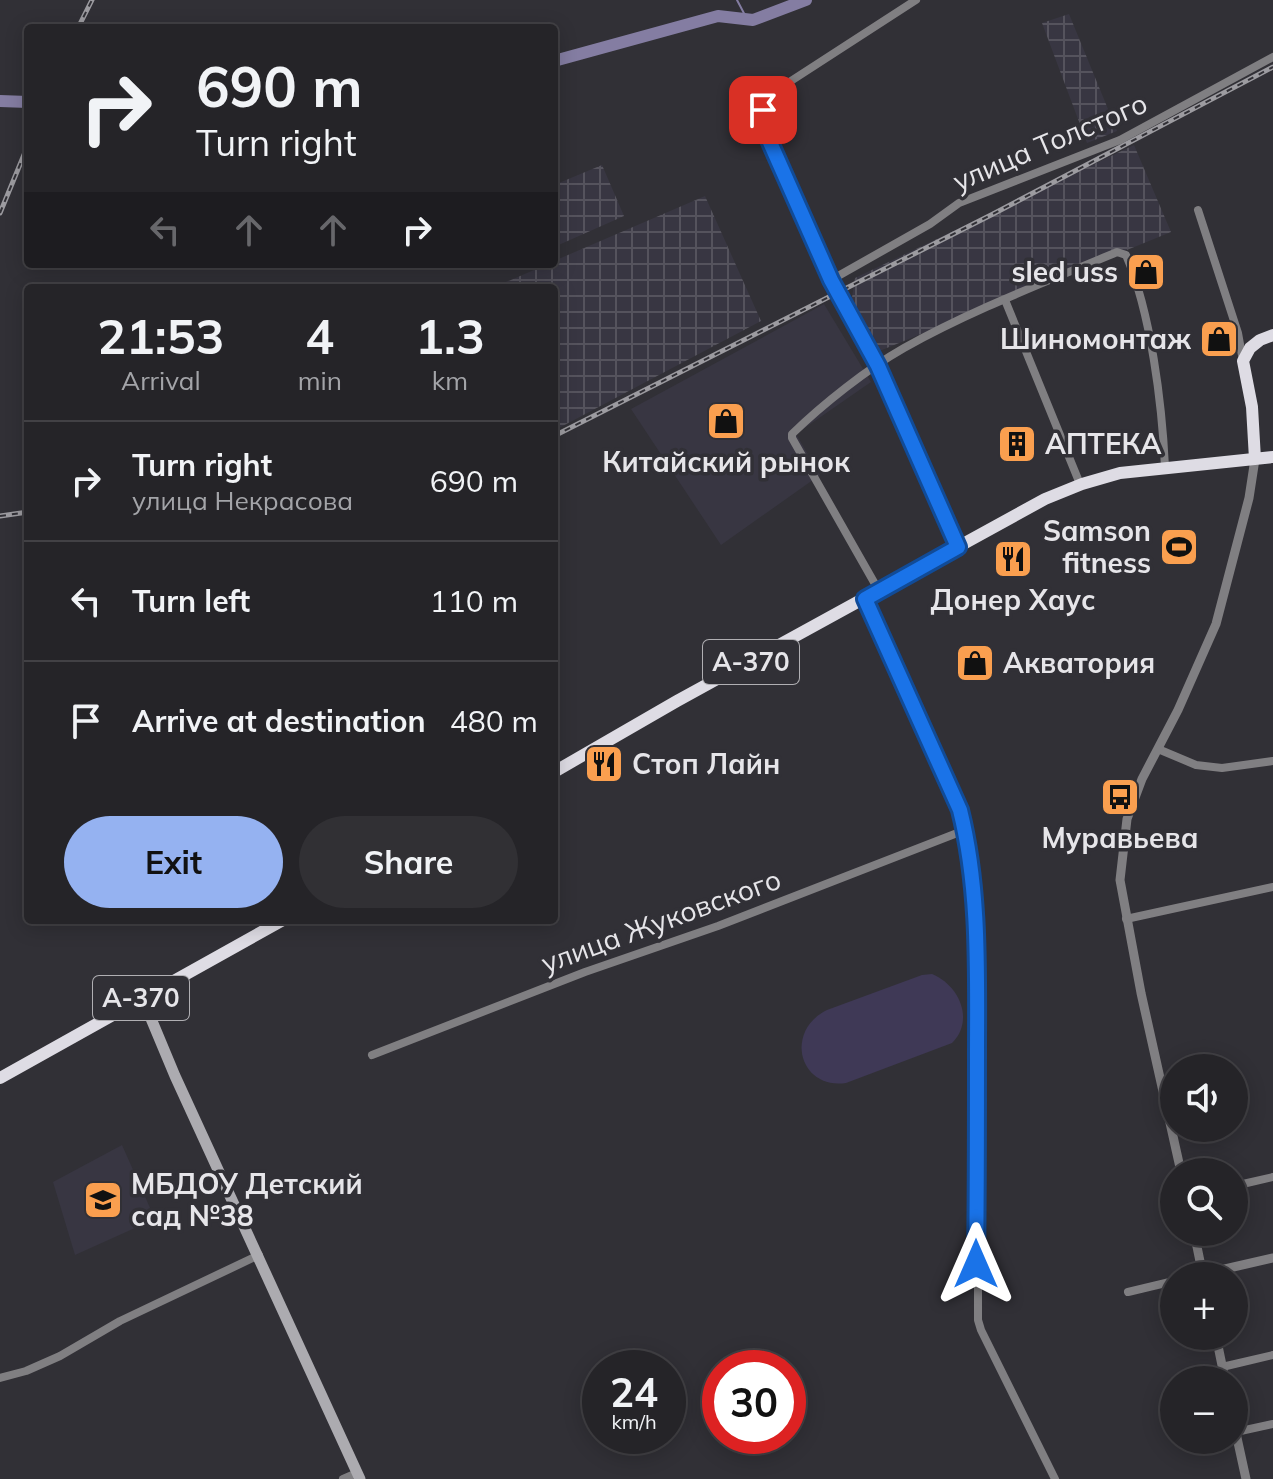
<!DOCTYPE html>
<meta charset="utf-8">
<style>
:root{--surface:#252428;--page:#313034;--text:#f1f3f6;--muted:#a3a4a8;--line:#424145;--accent:#95b2f1}
body{margin:0;font-family:Mulish,sans-serif;background:var(--page);color:var(--text);height:100vh;display:flex;flex-direction:column;font-size:30px;white-space:nowrap}
*{box-sizing:border-box;margin:0}
p{font-size:26px;color:var(--muted)}
.icon{flex:none;width:44px;height:44px;fill:none;stroke:currentColor;stroke-width:2;stroke-linecap:round;stroke-linejoin:round}
.map{position:relative;flex:1;overflow:hidden}
.sheet{position:absolute;left:24px;top:284px;width:534px;height:640px;display:flex;flex-direction:column;background:var(--surface);border-radius:8px;box-shadow:0 4px 20px #0003,0 0 0 2px var(--line)}
.sheet>*{flex:none}
.banner{position:absolute;left:24px;top:24px;width:534px;height:244px;border-radius:8px;box-shadow:0 4px 20px #0003,0 0 0 2px var(--line);background:#252428;color:var(--text);overflow:hidden}
.controls{position:absolute;left:1160px;top:1054px;display:grid;gap:16px}
.controls a{display:grid;place-items:center;width:88px;height:88px;border-radius:50%;background:var(--surface);box-shadow:0 4px 20px #0003,0 0 0 2px var(--line);font-size:40px}
.speed{position:absolute;left:582px;top:1350px;display:flex;gap:16px;font-size:40px;font-weight:700;text-align:center}
.speed>*{display:grid;place-content:center;width:104px;height:104px;border-radius:50%;background:var(--surface);box-shadow:0 4px 20px #0003,0 0 0 2px var(--line);line-height:1}
.speed small{font-size:20px;font-weight:400}
.speed .limit{border:12px solid #d22;background:#fff;color:#111}
.pin{position:absolute;display:grid;place-items:center;width:68px;height:68px;color:#fff;margin:-34px;border-radius:16px;box-shadow:0 4px 12px #0006}
.me{position:absolute;width:88px;margin:-44px;rotate:0deg;stroke-linejoin:round;filter:drop-shadow(0 0 6px #0008)}
.turn{display:flex;align-items:center;gap:28px;height:168px;padding:0 40px;font-size:36px}
.turn .icon{width:104px;height:104px;stroke-width:2.5}
.turn b{display:block;font-size:56px;line-height:68px}
.lanes{display:flex;align-items:center;height:76px;padding:0 40px;background:#0003;justify-content:center;gap:40px;direction:ltr}
.lanes .off{opacity:.35}
.eta{display:flex;justify-content:space-evenly;align-items:center;height:136px;text-align:center}
.eta b{font-size:48px;font-weight:700;line-height:56px}
.action{display:flex;gap:16px;margin-top:auto;padding:16px 40px}
.action a{flex:1;height:92px;border-radius:48px;background:var(--accent);color:#111;font-size:32px;font-weight:700;line-height:92px;text-align:center}
.action a+a{background:var(--page);color:var(--text)}
ul{padding:0;list-style:none}
li{display:flex;align-items:center;gap:24px;height:120px;padding:0 40px;border-top:2px solid var(--line)}
li div{flex:1}
li b{display:block;font-size:30px}
li em{font-style:normal}
.map>svg:first-child{display:block}
</style>
<div class="map">
<svg width="1273" height="1479" viewBox="0 0 1273 1479">
<defs>
<pattern id="industrial-grid" width="8" height="8" patternUnits="userSpaceOnUse" patternTransform="scale(2)"><rect width="8" height="8" fill="#383642"/><path d="M0 4h8M4 0v8" fill="none" stroke="#55535d"/></pattern>
</defs>
<rect width="100%" height="100%" fill="#313036"/>
<path fill="#383642" d="M824,304L871,382L796,434L820,475L721,545L631,409Z
M122,1145L155,1219L75,1255L53,1182Z"/>
<path fill="url(#industrial-grid)" d="M1069,14L1117,131L1087,143L1042,23Z
M1134,145L1171,232L877,352L851,304L855,278Z
M602,165L624,216L554,247V185Z
M705,196L761,321L557,429L554,424V288H492L548,264H554V261Z"/>
<path fill="#3f3956" d="M932,974C959,985 975,1020 952,1043L846,1083C799,1090 784,1031 827,1010L922,975Z"/>
<g fill="none" stroke-linecap="round" stroke-linejoin="round">
<path stroke="#847da2" stroke-width="2" d="M737,0L747,19"/>
<path stroke="#847da2" stroke-width="12" d="M554,61L718,16L753,20L806,0
M0,101L28,102"/>
<path stroke="#807f82" stroke-width="8" d="M916,0L777,90L763,110L762,121L831,280L878,366L958,547
M1198,210L1238,333L1243,361
M831,280L930,224L959,203L1120,140L1273,57
M1005,300L1080,484
M879,591L792,438V434C823,404 867,369 904,348C972,310 1046,282 1117,252L1126,255C1151,313 1162,404 1165,467
M865,599L960,810C973,861 975,914 978,966V1320L981,1330L1055,1479
M1158,749L1196,765L1222,768L1273,761
M1126,919L1273,887
M372,1055L585,972L718,926L965,830
M1234,1186L1273,1177
M1128,1292L1174,1281
M1222,1367L1273,1355
M0,1378L26,1371L60,1356L120,1321L259,1255
M1236,1432L1273,1424
M343,1479L357,1473"/>
<path stroke="#807f82" stroke-width="9" d="M1181,1172L1141,993L1120,880L1127,819L1142,779L1178,710L1216,624L1249,498L1255,459
M1194,1232L1203,1276
M1203,1274L1273,1258
M1216,1336L1225,1380
M1234,1424L1246,1479"/>
<path stroke="#acabb0" stroke-width="11" d="M142,997L175,1076L360,1479"/>
<path stroke="#dedce4" stroke-width="12" d="M1255,459L1252,407L1243,361L1250,348L1260,340L1273,335
M554,772L677,701L1045,499L1082,484L1120,473L1273,457
M0,1078L283,920"/>
<g stroke="#9c9ba0" stroke-width="5">
<path id="rail" d="M78,28L92,0
M0,213L28,145
M554,436L993,214L1273,67
M0,516L28,512"/>
</g>
<use href="#rail" stroke="#313036" stroke-width="2" stroke-dasharray="6" stroke-linecap="butt"/>
</g>
<g fill="none" stroke-linecap="round" stroke-linejoin="round">
<g stroke="#114b97" stroke-width="20">
<path id="route" d="M763,110L765,131L831,280L878,366L958,547L865,599L960,810C980,890 977,974 977,1055C977,1125 977,1195 976,1264"/>
</g>
<use href="#route" stroke="#1a73e8" stroke-width="14"/>
</g>
<defs>
<g id="shop-square" transform="scale(2)"><rect x="-9" y="-9" width="18" height="18" rx="4" fill="#fa9f4f" stroke="#313036"/><path d="M-5-2.5h2.3a2.7 3.5 0 0 1 5.4 0H5L5.5 6h-11ZM-1.5-2.5h3a1.5 2.3 0 0 0-3 0Z" fill="#111"/></g>
<g id="building-square" transform="scale(2)"><rect x="-9" y="-9" width="18" height="18" rx="4" fill="#fa9f4f" stroke="#313036"/><path d="M-4-6H4V6H1V3H-1V6H-4ZM-2.5-4.3h1.7v1.8h-1.7ZM.8-4.3h1.7v1.8H.8ZM-2.5-1h1.7V.8h-1.7ZM.8-1h1.7V.8H.8Z" fill="#111"/></g>
<g id="stadium-square" transform="scale(2)"><rect x="-9" y="-9" width="18" height="18" rx="4" fill="#fa9f4f" stroke="#313036"/><path d="M0-5a6.5 5 0 1 0 0 10a6.5 5 0 1 0 0-10ZM-3.5-1.8h7v3.6h-7Z" fill="#111"/></g>
<g id="restaurant-square" transform="scale(2)"><rect x="-9" y="-9" width="18" height="18" rx="4" fill="#fa9f4f" stroke="#313036"/><path d="M-5-6h1v4h1v-4h1v4h1v-4h1v5L-1.5 .5V6h-2V.5L-5-1ZM5-6V6H3V1.5H1.5Q1.5-4 5-6Z" fill="#111"/></g>
<g id="bus-square" transform="scale(2)"><rect x="-9" y="-9" width="18" height="18" rx="4" fill="#fa9f4f" stroke="#313036"/><path d="M-5-6H5V4H4V6H2V4H-2V6H-4V4H-5ZM-3.5-4V0h7V-4ZM-3.5 1.2v1.5H-2V1.2ZM2 1.2v1.5H3.5V1.2Z" fill="#111"/></g>
<g id="school-square" transform="scale(2)"><rect x="-9" y="-9" width="18" height="18" rx="4" fill="#fa9f4f" stroke="#313036"/><path d="M0-5L7-2L0 1L-7-2ZM-4 1L0 2.5L4 1V4Q0 6-4 4Z" fill="#111"/></g>
</defs>
<g fill-rule="evenodd">
<use href="#shop-square" x="1146" y="272"/>
<use href="#shop-square" x="1219" y="339"/>
<use href="#shop-square" x="726" y="421"/>
<use href="#building-square" x="1017" y="444"/>
<use href="#stadium-square" x="1179" y="547"/>
<use href="#restaurant-square" x="1013" y="559"/>
<use href="#shop-square" x="975" y="663"/>
<use href="#restaurant-square" x="604" y="764"/>
<use href="#bus-square" x="1120" y="797"/>
<use href="#school-square" x="103" y="1200"/>
</g>
<g text-anchor="middle" stroke-width="7" stroke-linejoin="round" paint-order="stroke">
<g fill="#313036" stroke="#b0afb3" stroke-width="2">
<rect x="703" y="640" width="96" height="44" rx="6"/>
<rect x="93" y="976" width="96" height="44" rx="6"/>
</g>
<g font-size="26" font-weight="bold" fill="#e6e5e9">
<text x="751" y="671">А-370</text>
<text x="141" y="1007">А-370</text>
</g>
<g font-size="28" fill="#e6e5e9" stroke="#313036">
<text transform="translate(1050 142) rotate(-23)" y="10">улица Толстого</text>
<text transform="translate(661 921) rotate(-20)" y="10">улица Жуковского</text>
</g>
<g font-size="28" font-weight="bold" fill="#e6e5e9" stroke="#313036" text-anchor="start">
<text x="1118" y="282" text-anchor="end">sled uss</text>
<text x="1191" y="349" text-anchor="end">Шиномонтаж</text>
<text x="1045" y="454">АПТЕКА</text>
<text x="726" y="472" text-anchor="middle">Китайский рынок</text>
<text x="1151" y="541" text-anchor="end">Samson<tspan x="1151" dy="32">fitness</tspan></text>
<text x="1013" y="610" text-anchor="middle">Донер Хаус</text>
<text x="1003" y="673">Акватория</text>
<text x="632" y="774">Стоп Лайн</text>
<text x="1120" y="848" text-anchor="middle">Муравьева</text>
<text x="131" y="1194">МБДОУ Детский<tspan x="131" dy="32">сад №38</tspan></text>
</g>
</g>
</svg>
<div class="controls">
<a><svg class="icon" aria-label="sound" viewBox="0 0 24 24"><path d="M4 9h4l5-4v14l-5-4H4zM17 9q2 3 0 6"/></svg></a>
<a><svg class="icon" aria-label="search" viewBox="0 0 24 24"><circle cx="10" cy="10" r="6"/><path d="M15 15l6 6"/></svg></a>
<a>+</a>
<a>−</a>
</div>
<div class="speed"><div>24<small>km/h</small></div><div class="limit">30</div></div>
<div class="pin" style="left:763px;top:110px;background:#d93025"><svg class="icon" aria-label="arrive" viewBox="0 0 24 24"><path d="M6 21V4h12l-3 4 3 4H6"/></svg></div>
<svg class="me" style="left:976px;top:1264px" viewBox="-20 -20 40 40"><path d="M0-17L14 15 0 8-14 15z" fill="#1a73e8" stroke="#fff" stroke-width="4"/></svg>
<div class="banner">
<div class="turn"><svg class="icon" aria-label="right" viewBox="0 0 24 24"><path d="M7 20v-9h11M14 6l5 5-5 5"/></svg><div><b>690 m</b>Turn right</div></div>
<div class="lanes"><svg class="icon off" aria-label="left" viewBox="0 0 24 24"><path d="M17 20v-9H6M10 6l-5 5 5 5"/></svg><svg class="icon off" aria-label="ahead" viewBox="0 0 24 24"><path d="M12 20V5M6 11l6-6 6 6"/></svg><svg class="icon off" aria-label="ahead" viewBox="0 0 24 24"><path d="M12 20V5M6 11l6-6 6 6"/></svg><svg class="icon" aria-label="right" viewBox="0 0 24 24"><path d="M7 20v-9h11M14 6l5 5-5 5"/></svg></div>
</div>
<section class="sheet">
<div class="eta">
<div><b>21:53</b><p>Arrival</p></div>
<div><b>4</b><p>min</p></div>
<div><b>1.3</b><p>km</p></div>
</div>
<ul>
<li><svg class="icon" aria-label="right" viewBox="0 0 24 24"><path d="M7 20v-9h11M14 6l5 5-5 5"/></svg><div><b>Turn right</b><p>улица Некрасова</p></div><em>690 m</em></li>
<li><svg class="icon" aria-label="left" viewBox="0 0 24 24"><path d="M17 20v-9H6M10 6l-5 5 5 5"/></svg><div><b>Turn left</b></div><em>110 m</em></li>
<li><svg class="icon" aria-label="arrive" viewBox="0 0 24 24"><path d="M6 21V4h12l-3 4 3 4H6"/></svg><div><b>Arrive at destination</b></div><em>480 m</em></li>
</ul>
<div class="action"><a>Exit</a><a>Share</a></div>
</section>
</div>
